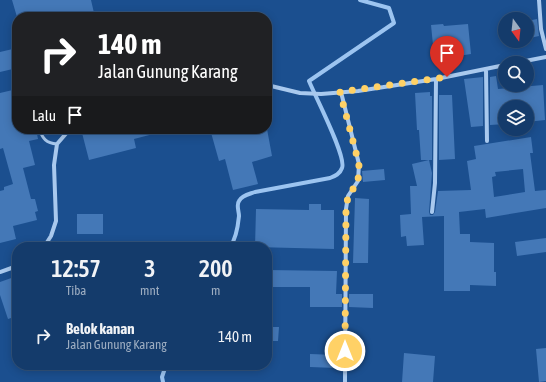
<!DOCTYPE html>
<html lang="id">
<style>
:root{--surface:#143b6b;--page:#1d4271;--text:#f1f3f6;--muted:#9dadc1;--line:#33557e}
body{margin:0;font-family:"Asap Condensed",sans-serif;background:var(--page);color:var(--text);height:100vh;display:flex;flex-direction:column;font-size:15px;white-space:nowrap}
*{box-sizing:border-box;margin:0}
p{font-size:13px;color:var(--muted)}
.icon{flex:none;width:22px;height:22px;fill:none;stroke:currentColor;stroke-width:2;stroke-linecap:round;stroke-linejoin:round}
.map{position:relative;flex:1;overflow:hidden}
.details{position:absolute;left:12px;top:242px;width:260px;height:128px;display:flex;flex-direction:column;background:var(--surface);border-radius:16px;box-shadow:0 2px 10px #0003,0 0 0 1px var(--line)}
.details>*{flex:none}
.hud{position:absolute;left:12px;top:12px;width:260px;height:122px;border-radius:16px;box-shadow:0 2px 10px #0003,0 0 0 1px var(--line);background:#202124;color:#fff;overflow:hidden}
.needle{width:26px;rotate:165deg}
.fabs{position:absolute;left:498px;top:12px;display:grid;gap:8px}
.fabs a{display:grid;place-items:center;width:36px;height:36px;border-radius:50%;background:var(--surface);box-shadow:0 2px 10px #0003,0 0 0 1px var(--line);font-size:20px}
.pin{position:absolute;display:grid;place-items:center;width:34px;height:34px;color:#fff;margin:-41px -17px;border-radius:50% 50% 50% 0;rotate:-45deg;box-shadow:0 0 4px #0007}
.pin .icon{rotate:45deg}
.me{position:absolute;width:44px;margin:-22px;rotate:0deg;stroke-linejoin:round;filter:drop-shadow(0 0 3px #0008)}
.turn{display:flex;align-items:center;gap:14px;height:84px;padding:0 20px;font-size:18px}
.turn .icon{width:52px;height:52px;stroke-width:2.5}
.turn b{display:block;font-size:28px;line-height:34px}
.then{display:flex;align-items:center;height:38px;padding:0 20px;background:#0003;gap:8px;font-size:15px}
.eta{display:flex;justify-content:space-evenly;align-items:center;height:68px;text-align:center}
.eta b{font-size:24px;font-weight:600;line-height:28px}
ul{padding:0;list-style:none}
li{display:flex;align-items:center;gap:12px;height:52px;padding:0 20px}
li div{flex:1}
li b{display:block;font-size:15px}
li em{font-style:normal}
.map>svg:first-child{display:block}
</style>
<div class="map">
<svg width="546" height="382" viewBox="0 0 546 382">
<rect width="100%" height="100%" fill="#1b4f8f"/>
<g fill="none" stroke-linecap="round" stroke-linejoin="round">
<path stroke="#9cc4f0" stroke-width="4" d="M230,247C236,239 238,226 239,216C239,211 236,205 239,201C242,195 250,194 255,192L330,178C335,176 340,174 342,168C347,157 315,96 309,81L394,23L389,8L360,0
M163,382L162,377L166,365"/>
</g>
<path fill="#4478b7" fill-rule="evenodd" d="M12,0H91L94,13L79,17H17Z
M537,19L539,36L530,38L527,21Z
M443,24L444,26L468,24L471,54L458,56V53L434,55L431,25Z
M17,48V68L0,72V52Z
M496,76L498,89L543,85L545,120L527,122V107H505V124L490,125V77Z
M483,77V126L471,127L464,79Z
M17,89V129H36L38,139L29,141L35,165L23,168L31,199H35L38,211L35,212L37,220L13,226L16,239L0,243V191L4,190V187L13,184L3,148L0,149V93Z
M430,92V96H432V160H421L419,130H417L415,93Z
M439,95H452L455,159L439,160Z
M81,129H160L161,132L134,139L136,148L89,160Z
M210,129H267L272,156L252,162L258,184L233,190L225,159L219,161Z
M531,137L533,153H530L535,191L546,190V208L486,218L485,209L459,212L460,234H470V242L494,243V272H496V286L470,285V291H444V216L422,217L424,245L407,246L406,236L401,237L400,215L411,214L410,186H417L412,164L429,160L432,173L429,212L430,215H433L435,212L438,191L471,190L467,161L476,159L474,146ZM523,169L525,192L494,197L492,177L496,176L495,172Z
M384,169L385,180L363,182L362,171Z
M355,198L369,199L368,263H353Z
M309,204H321V210H334V249L255,247L256,209L309,210Z
M77,214H103V234H77Z
M546,238V252L517,256L515,242Z
M267,270L337,271L336,294H342V307H310V287H267Z
M17,276V316L8,319L0,295V282Z
M349,294H373V308L349,307Z
M269,327H279L278,341H269Z
M546,348V381L539,382L536,349Z
M404,353L435,356L433,382H402Z
M310,354L337,355L336,368L310,367Z"/>
<g fill="none" stroke-linecap="round" stroke-linejoin="round">
<path stroke="#a9c9ee" stroke-width="3" d="M39,129C43,139 46,143 57,144"/>
<path stroke="#a9c9ee" stroke-width="4" d="M539,0L541,29L546,49
M515,63L546,57
M486,69L487,141
M267,85L300,93L321,94L358,91L436,79L505,65
M341,92L359,164L358,181L348,196L346,209L345,382
M432,212L435,183L436,79
M44,247L51,236L56,221L54,165L57,144L70,129
M0,272L17,266"/>
</g>
<g fill="none" stroke-linecap="round" stroke-linejoin="round">
<path stroke="#ffd166" stroke-width="7" stroke-dasharray="0 12.6" d="M345,351L346,209L348,196L358,182L359,164L340,92L447,77"/>
</g>
</svg>
<div class="fabs">
<a><svg class="needle" viewBox="-14 -14 28 28"><path d="M0-13l5 13h-10z" fill="#e53935"/><path d="M0 13l5-13h-10z" fill="#9dadc1"/></svg></a>
<a><svg class="icon" aria-label="search" viewBox="0 0 24 24"><circle cx="10" cy="10" r="6"/><path d="M15 15l6 6"/></svg></a>
<a><svg class="icon" aria-label="layers" viewBox="0 0 24 24"><path d="M12 4l9 5-9 5-9-5zM3 14l9 5 9-5"/></svg></a>
</div>
<div class="pin" style="left:447px;top:77px;background:#d93025"><svg class="icon" aria-label="arrive" viewBox="0 0 24 24"><path d="M6 21V4h12l-3 4 3 4H6"/></svg></div>
<svg class="me" style="left:345px;top:351px" viewBox="-20 -20 40 40"><circle r="17" fill="#ffd166" stroke="#fff" stroke-width="3"/><path d="M0-11L8 9 0 5-8 9z" fill="#fff"/></svg>
<div class="hud">
<div class="turn"><svg class="icon" aria-label="right" viewBox="0 0 24 24"><path d="M7 20v-9h11M14 6l5 5-5 5"/></svg><div><b>140 m</b>Jalan Gunung Karang</div></div>
<div class="then">Lalu<svg class="icon" aria-label="arrive" viewBox="0 0 24 24"><path d="M6 21V4h12l-3 4 3 4H6"/></svg></div>
</div>
<section class="details">
<div class="eta">
<div><b>12:57</b><p>Tiba</p></div>
<div><b>3</b><p>mnt</p></div>
<div><b>200</b><p>m</p></div>
</div>
<ul>
<li><svg class="icon" aria-label="right" viewBox="0 0 24 24"><path d="M7 20v-9h11M14 6l5 5-5 5"/></svg><div><b>Belok kanan</b><p>Jalan Gunung Karang</p></div><em>140 m</em></li>
</ul>
</section>
</div>
